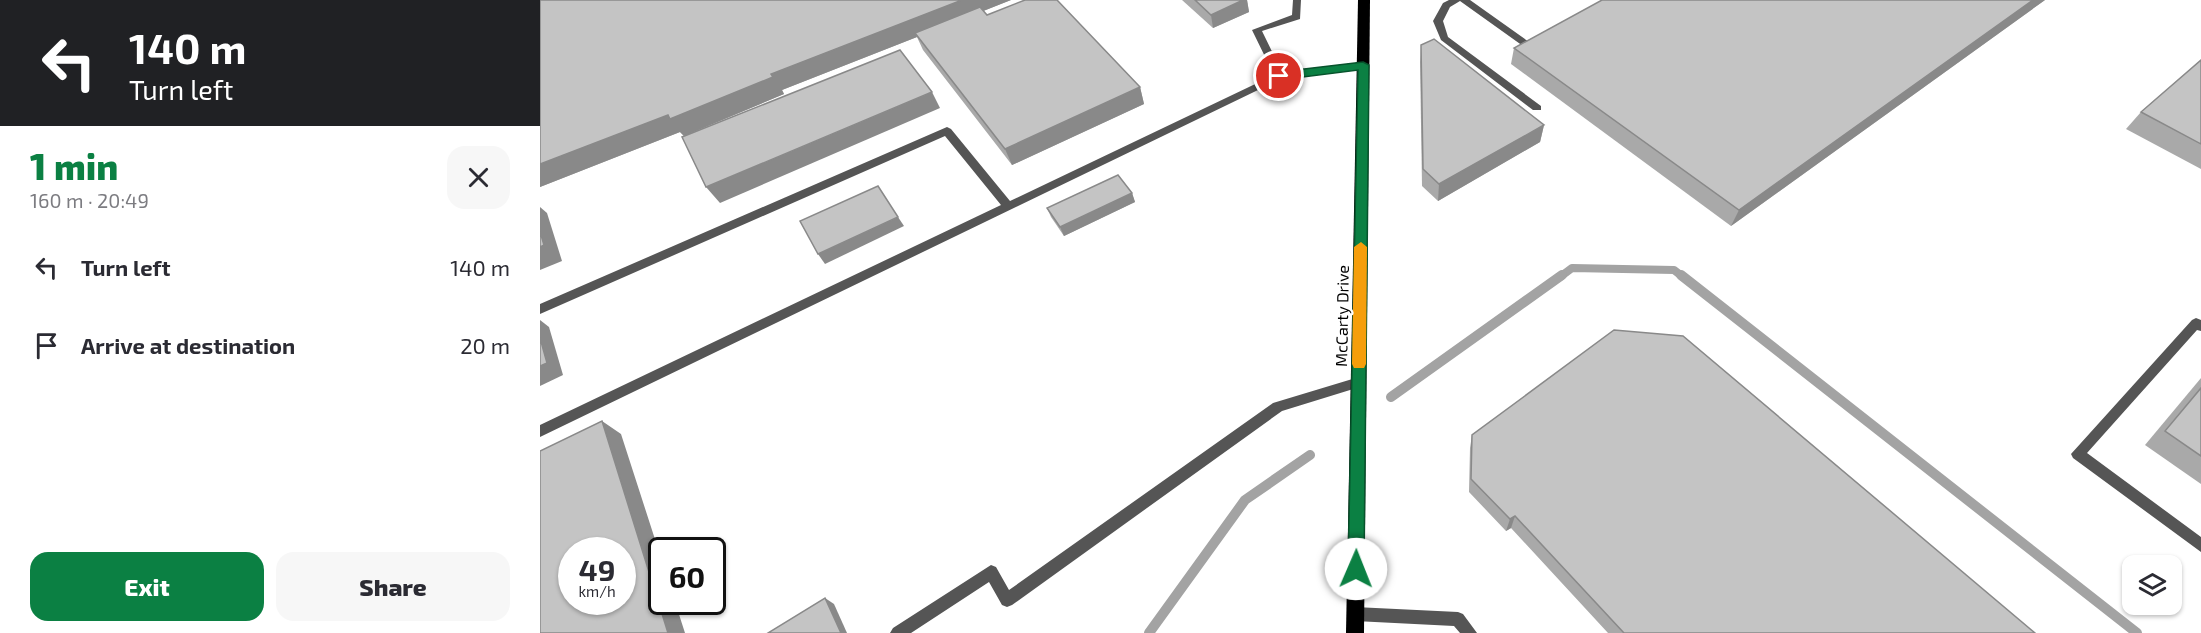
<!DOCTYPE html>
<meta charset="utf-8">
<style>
:root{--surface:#fff;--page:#f7f7f7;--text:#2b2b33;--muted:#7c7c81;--accent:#0b8043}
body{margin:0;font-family:"Exo 2",sans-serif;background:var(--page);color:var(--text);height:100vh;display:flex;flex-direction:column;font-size:22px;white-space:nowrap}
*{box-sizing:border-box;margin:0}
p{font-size:20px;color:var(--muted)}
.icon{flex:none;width:33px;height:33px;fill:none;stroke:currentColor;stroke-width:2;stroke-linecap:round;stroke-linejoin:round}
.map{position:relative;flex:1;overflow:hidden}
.panel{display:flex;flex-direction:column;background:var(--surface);width:540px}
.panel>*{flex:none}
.top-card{background:#202124;color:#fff;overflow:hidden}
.controls{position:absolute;left:1582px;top:555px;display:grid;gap:12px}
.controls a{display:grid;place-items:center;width:60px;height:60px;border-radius:12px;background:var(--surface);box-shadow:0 2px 4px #0004;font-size:30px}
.speed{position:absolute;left:18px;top:537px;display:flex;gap:12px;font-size:30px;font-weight:700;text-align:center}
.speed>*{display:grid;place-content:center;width:78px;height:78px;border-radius:50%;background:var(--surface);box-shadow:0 2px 4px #0004;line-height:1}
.speed small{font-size:15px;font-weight:400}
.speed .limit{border:3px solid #111;border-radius:9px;background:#fff;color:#111}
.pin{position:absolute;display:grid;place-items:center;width:51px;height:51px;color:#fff;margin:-26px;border:3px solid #fff;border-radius:50%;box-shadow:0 2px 6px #0007}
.me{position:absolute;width:66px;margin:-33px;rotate:1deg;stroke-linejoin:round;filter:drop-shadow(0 0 4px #0008)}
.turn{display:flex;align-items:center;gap:21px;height:126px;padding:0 30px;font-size:27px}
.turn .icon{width:78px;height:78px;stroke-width:2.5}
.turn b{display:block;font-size:42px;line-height:51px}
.round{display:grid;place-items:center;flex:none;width:63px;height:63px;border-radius:18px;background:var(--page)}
.summary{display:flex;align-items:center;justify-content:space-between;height:102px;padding:0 30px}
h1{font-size:36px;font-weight:800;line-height:45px;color:var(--accent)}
.primary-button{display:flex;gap:12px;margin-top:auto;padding:12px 30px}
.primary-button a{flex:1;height:69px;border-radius:18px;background:var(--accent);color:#fff;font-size:24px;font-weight:800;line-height:69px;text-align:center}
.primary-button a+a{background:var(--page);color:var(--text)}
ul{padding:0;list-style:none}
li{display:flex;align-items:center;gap:18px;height:78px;padding:0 30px}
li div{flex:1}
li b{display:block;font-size:22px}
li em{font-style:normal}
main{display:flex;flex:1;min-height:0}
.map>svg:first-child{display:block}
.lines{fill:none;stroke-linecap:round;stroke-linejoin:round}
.stream-far1{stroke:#a3a3a3;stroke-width:8}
.stream{stroke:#a3a3a3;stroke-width:10}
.lane{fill:#555;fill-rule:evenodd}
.primary{fill:#000;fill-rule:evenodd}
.wall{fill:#a9a9a9}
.shaded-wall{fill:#898989}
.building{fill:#c4c4c4;stroke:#898989;stroke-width:1.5;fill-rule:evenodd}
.route{fill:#0b8043;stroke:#07532c;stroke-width:1.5}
.slow{fill:#f59e0b}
.labels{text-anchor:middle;stroke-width:4.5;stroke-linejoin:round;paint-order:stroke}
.street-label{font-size:16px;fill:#000;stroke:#fff}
</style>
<main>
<section class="panel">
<div class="top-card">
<div class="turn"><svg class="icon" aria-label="left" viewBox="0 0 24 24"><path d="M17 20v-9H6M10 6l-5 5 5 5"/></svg><div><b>140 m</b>Turn left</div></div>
</div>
<div class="summary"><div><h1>1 min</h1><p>160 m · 20:49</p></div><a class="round"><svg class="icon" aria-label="close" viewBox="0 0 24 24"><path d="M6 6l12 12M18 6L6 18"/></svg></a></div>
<ul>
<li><svg class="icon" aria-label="left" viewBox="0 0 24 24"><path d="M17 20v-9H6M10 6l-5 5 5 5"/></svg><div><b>Turn left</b></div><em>140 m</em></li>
<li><svg class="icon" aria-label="arrive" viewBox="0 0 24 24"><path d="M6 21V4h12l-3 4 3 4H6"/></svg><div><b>Arrive at destination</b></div><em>20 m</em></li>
</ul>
<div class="primary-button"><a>Exit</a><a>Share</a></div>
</section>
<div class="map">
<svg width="1661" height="633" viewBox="0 0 1661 633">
<rect width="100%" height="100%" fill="#fff"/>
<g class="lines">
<!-- stream-far1 -->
<path class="stream-far1" d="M1020,277L1032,268L1134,270L1143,277"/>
<!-- stream -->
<g class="stream">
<path d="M1141,275L1597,633"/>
<path d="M851,397L1022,275"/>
<path d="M609,633L705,500L770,455"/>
</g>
<!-- lane -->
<g class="lane">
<path d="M753,0H761L760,19L722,31L742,72L823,62L828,65L826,67L741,79L0,437V425L461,205L405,136L0,314V304L407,127L411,129L470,201L734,75L712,30L752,15Z"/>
<path d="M909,0H930L989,42V46H983L920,1L910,7L903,21L908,37L1001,106V110H993L901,40L893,21L903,3Z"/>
<path d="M1656,318L1661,320V331L1657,330L1547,453L1661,537V552L1533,458L1531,454L1652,320Z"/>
<path d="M819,377L823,378L825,382L823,386L742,411L472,605L467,607L462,605L449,582L371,633H350L353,628L451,565L456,567L469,590L733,403Z"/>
<path d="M815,607L918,612L923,614L937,633H920L914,626L815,621L810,619L808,614L810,609Z"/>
</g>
<!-- primary -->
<path class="primary" d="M818,0H830L824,633H806Z"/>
</g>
<!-- wall -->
<g class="wall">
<path d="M0,0H471L443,11L447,15L600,87L604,104L472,165L383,50L377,37L242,90L244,94L144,136L140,132L0,187Z"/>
<path d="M642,0H707L709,12L673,28Z"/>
<path d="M1505,0L1191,226L971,64L974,48Z"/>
<path d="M881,45L1004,125L1000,142L898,201L882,186L880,62Z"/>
<path d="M1661,60V169L1586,129L1601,112Z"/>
<path d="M592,193L595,202L524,236L511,217L507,208Z"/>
<path d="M1661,378V484L1605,445Z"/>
<path d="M932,435L1495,633H1068L971,528L966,531L929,492L930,448Z"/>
</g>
<!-- shaded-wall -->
<g class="shaded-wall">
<path d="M422,0H471L378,37L375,33L377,37L242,90L244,94L144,136L140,132L0,187V164Z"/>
<path d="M703,0H707L709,12L673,28L671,15Z"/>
<path d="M1493,0H1505L1191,226L1199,210Z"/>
<path d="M600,87L604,104L472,165L465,149Z"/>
<path d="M392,92L400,108L180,203L166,187Z"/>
<path d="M1004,125L1000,142L898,201L899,184Z"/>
<path d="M592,193L595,202L524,236L520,227Z"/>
<path d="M0,207L7,213L22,261L0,270Z"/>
<path d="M358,217L364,226L285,264L278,254Z"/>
<path d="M0,320L9,327L23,375L0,386Z"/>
<path d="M62,421L81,434L122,561V602H135L145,633H128Z"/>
<path d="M975,516L971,528L966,531L970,519Z"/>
<path d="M285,598L294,604L307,633H301Z"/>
</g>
<!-- building -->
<g class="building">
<path d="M0,0H422L231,74L233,77L130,119L128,115L0,164Z"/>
<path d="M485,0H517L600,87L465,149L375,33L440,7L447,15Z"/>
<path d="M655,0H703L671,15Z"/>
<path d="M1062,0H1493L1199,210L974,48Z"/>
<path d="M894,39L1004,125L899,184L883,169L881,45Z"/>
<path d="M360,50L392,92L166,187L142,137Z"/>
<path d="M1661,60V144L1601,112Z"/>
<path d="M578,175L592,193L520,227L507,208Z"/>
<path d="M338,186L358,217L278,254L260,221Z"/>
<path d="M0,232L4,245L0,247Z"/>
<path d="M1074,330L1143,336L1495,633H1084L975,516L970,519L931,479L932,435Z"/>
<path d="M0,338L7,363L0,366Z"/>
<path d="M1661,388V456L1625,431Z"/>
<path d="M62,421L128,633H0V451ZM32,550H82V602H32Z"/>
<path d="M285,598L301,633H228Z"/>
</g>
<!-- route -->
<path class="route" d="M823,62L829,65L824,569L822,575L816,577L810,575L808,569L818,70L739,80L734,76L739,72Z"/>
<!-- slow -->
<path class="slow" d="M821,242L827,247L826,364L824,368H814L812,364L814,247Z"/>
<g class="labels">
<!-- street labels -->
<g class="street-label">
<text transform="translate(802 316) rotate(-89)" y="6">McCarty Drive</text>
</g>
</g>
</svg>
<div class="controls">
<a><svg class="icon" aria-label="layers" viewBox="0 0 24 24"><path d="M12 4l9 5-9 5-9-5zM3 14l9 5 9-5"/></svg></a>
</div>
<div class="speed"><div>49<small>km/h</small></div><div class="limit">60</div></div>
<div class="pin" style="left:739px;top:76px;background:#d93025"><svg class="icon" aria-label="arrive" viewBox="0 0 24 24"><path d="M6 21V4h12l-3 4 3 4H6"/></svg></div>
<svg class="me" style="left:816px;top:569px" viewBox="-20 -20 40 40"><circle r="19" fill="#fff"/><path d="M0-13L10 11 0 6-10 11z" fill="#0b8043"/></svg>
</div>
</main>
